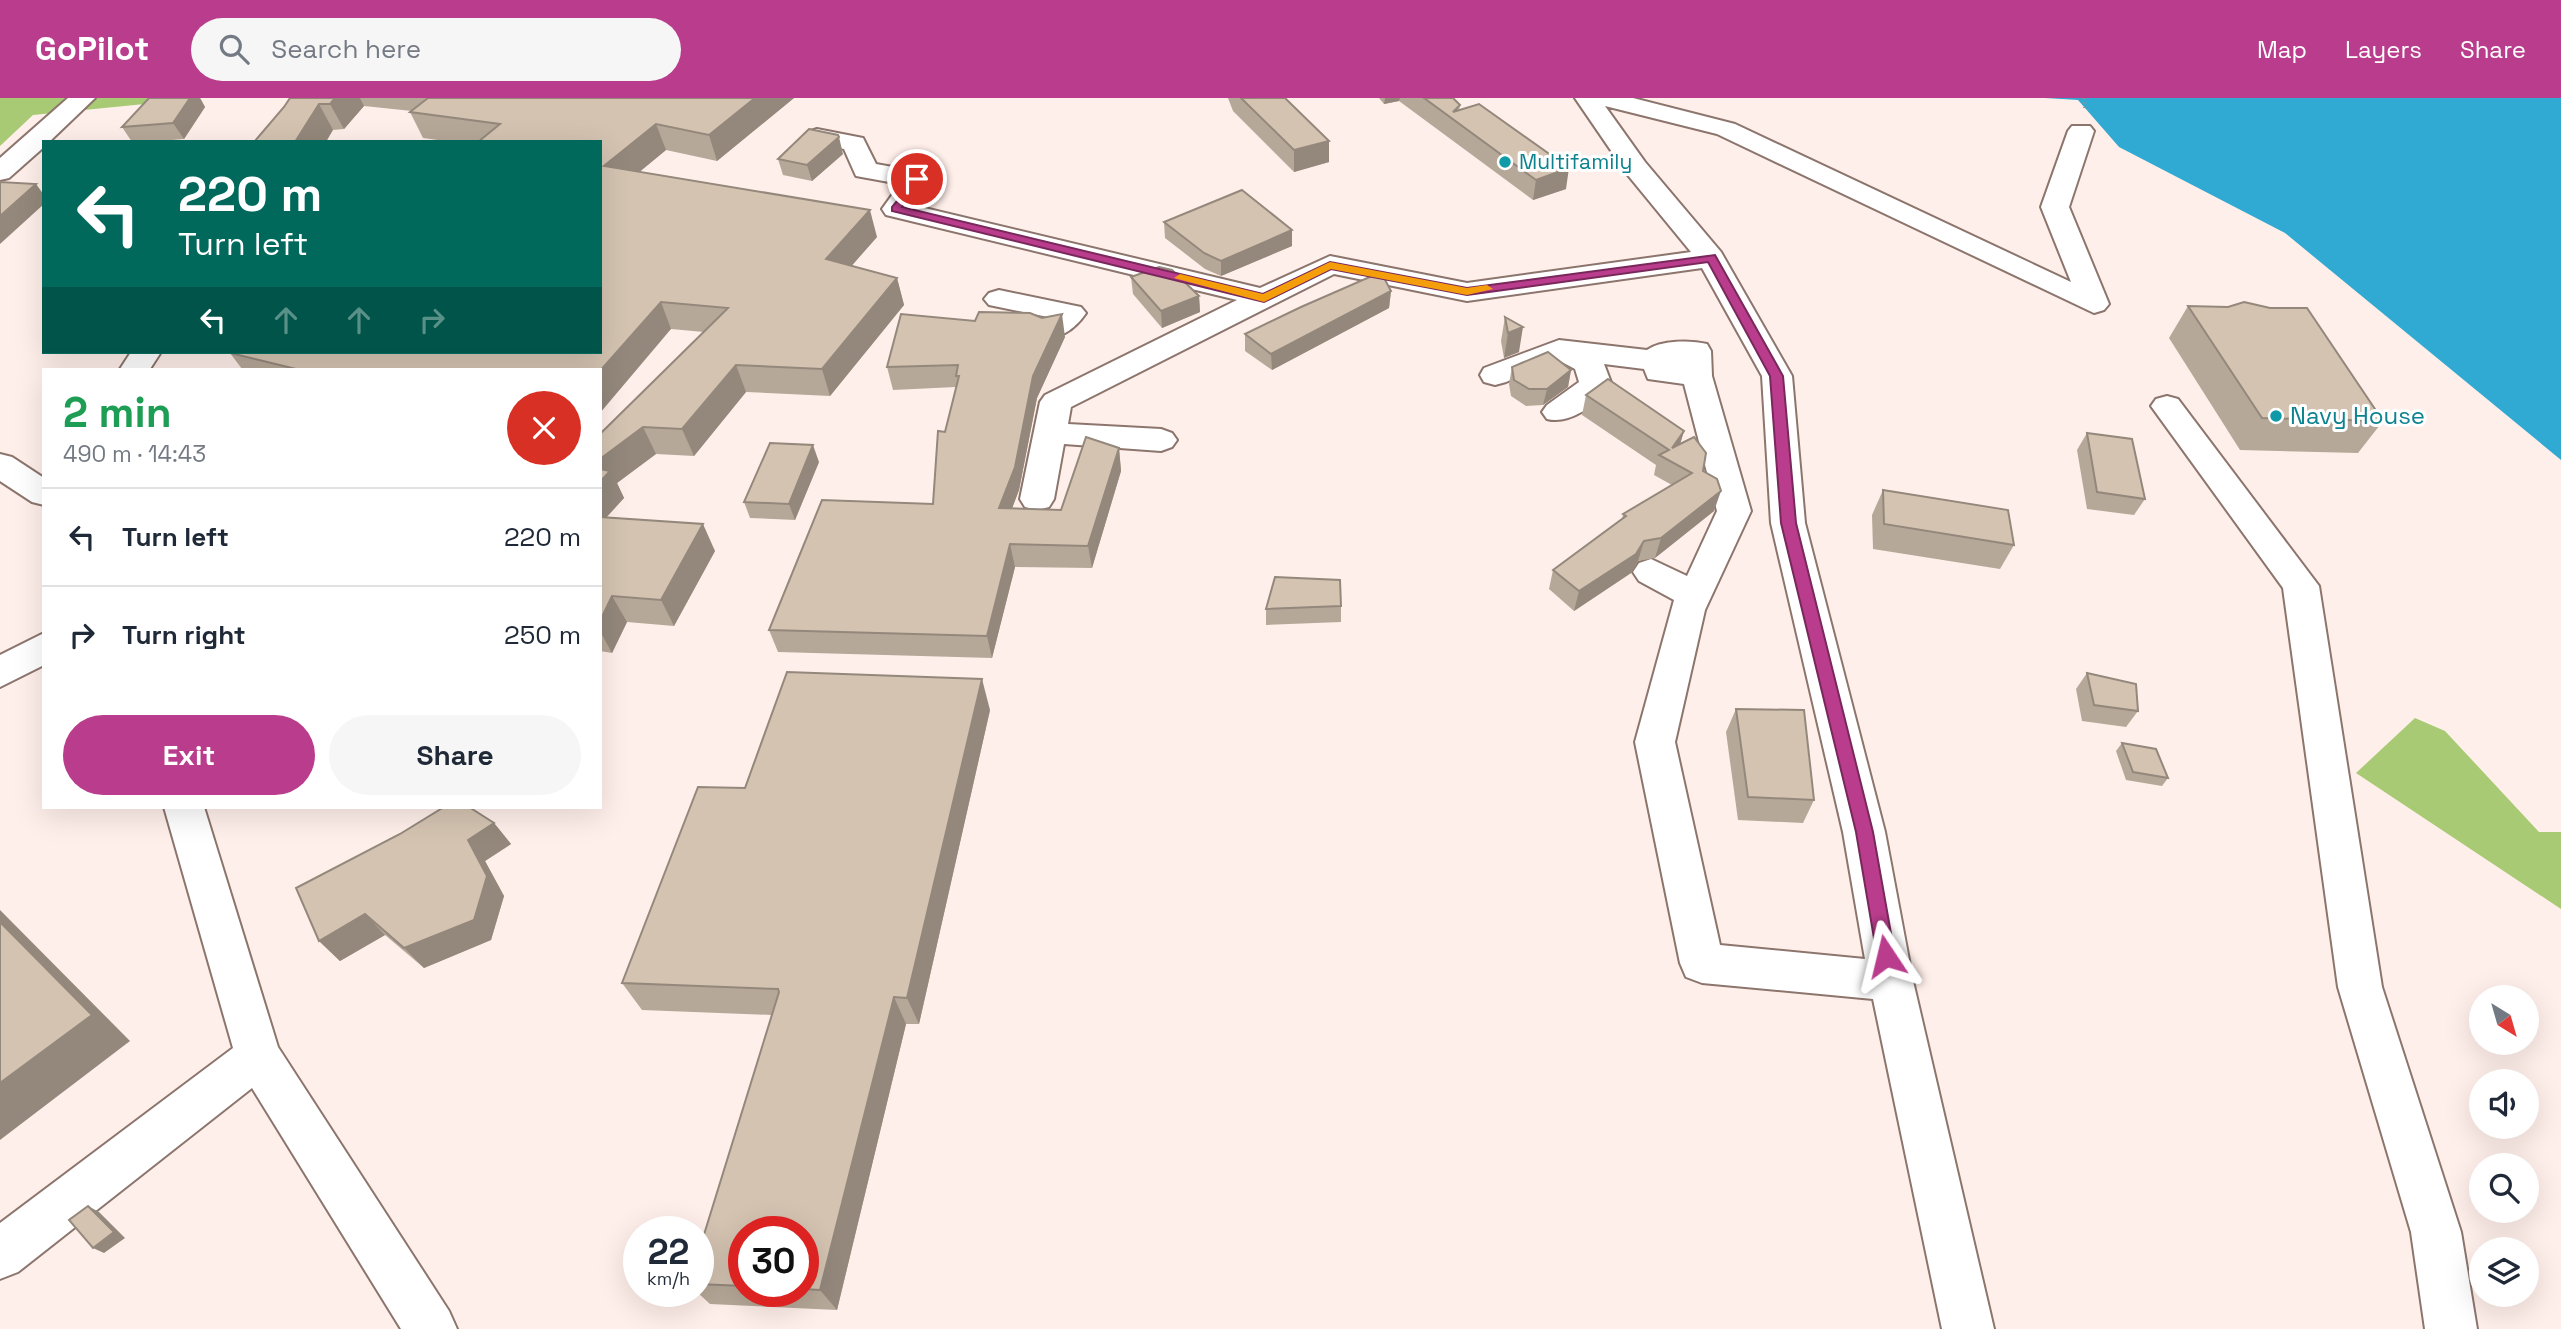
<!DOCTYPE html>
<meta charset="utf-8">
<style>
:root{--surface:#fff;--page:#f6f6f7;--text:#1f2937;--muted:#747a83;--line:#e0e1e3;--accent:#b93d8c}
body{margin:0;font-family:"Space Grotesk",sans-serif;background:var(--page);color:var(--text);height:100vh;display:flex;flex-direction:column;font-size:26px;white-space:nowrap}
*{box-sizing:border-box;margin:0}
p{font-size:23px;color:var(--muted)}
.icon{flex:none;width:38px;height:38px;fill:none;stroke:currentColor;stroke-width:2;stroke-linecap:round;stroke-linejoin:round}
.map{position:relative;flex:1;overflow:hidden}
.drawer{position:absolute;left:42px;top:270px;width:560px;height:441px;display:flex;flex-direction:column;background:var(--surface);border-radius:0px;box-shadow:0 7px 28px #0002}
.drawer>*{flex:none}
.hud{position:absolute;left:42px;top:42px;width:560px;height:214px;border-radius:0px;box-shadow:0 7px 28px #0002;background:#00695c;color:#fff;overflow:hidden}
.needle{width:46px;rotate:143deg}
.buttons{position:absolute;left:2469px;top:887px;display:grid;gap:14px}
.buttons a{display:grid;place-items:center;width:70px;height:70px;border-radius:50%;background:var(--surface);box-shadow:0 7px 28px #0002;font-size:35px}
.speed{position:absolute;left:623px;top:1118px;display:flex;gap:14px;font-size:35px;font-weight:700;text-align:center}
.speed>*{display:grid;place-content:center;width:91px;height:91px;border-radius:50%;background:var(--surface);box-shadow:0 7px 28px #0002;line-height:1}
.speed small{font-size:18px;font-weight:400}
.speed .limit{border:10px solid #d22;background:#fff;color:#111}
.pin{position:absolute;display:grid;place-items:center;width:60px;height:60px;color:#fff;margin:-30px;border:4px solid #fff;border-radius:50%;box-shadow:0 2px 7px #0007}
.me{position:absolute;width:77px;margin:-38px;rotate:350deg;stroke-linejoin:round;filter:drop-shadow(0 0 5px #0008)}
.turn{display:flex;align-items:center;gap:24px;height:147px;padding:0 21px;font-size:32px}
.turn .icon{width:91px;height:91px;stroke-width:2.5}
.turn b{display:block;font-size:49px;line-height:60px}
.lanes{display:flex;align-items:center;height:66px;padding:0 21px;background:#0003;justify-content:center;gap:35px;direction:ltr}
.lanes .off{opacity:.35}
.round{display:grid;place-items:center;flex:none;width:74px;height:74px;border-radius:37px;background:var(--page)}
.overview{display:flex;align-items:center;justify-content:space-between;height:119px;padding:0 21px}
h1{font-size:42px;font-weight:700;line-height:52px;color:#1e9e55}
.primary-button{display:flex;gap:14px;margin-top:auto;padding:14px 21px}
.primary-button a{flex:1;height:80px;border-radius:42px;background:var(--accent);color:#fff;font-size:28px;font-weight:700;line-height:80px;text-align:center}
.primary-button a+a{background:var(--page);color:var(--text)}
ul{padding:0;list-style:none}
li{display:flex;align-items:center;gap:21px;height:98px;padding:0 21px;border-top:2px solid var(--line)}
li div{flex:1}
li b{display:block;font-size:26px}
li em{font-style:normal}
header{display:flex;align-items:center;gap:42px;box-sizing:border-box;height:98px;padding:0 35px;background:var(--accent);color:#fff}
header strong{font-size:33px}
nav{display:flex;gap:38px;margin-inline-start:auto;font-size:24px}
.search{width:490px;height:63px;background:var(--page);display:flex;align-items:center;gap:18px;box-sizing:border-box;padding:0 24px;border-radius:38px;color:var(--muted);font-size:26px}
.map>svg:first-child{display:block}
.forest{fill:#a9ca74}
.water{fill:#30aad2}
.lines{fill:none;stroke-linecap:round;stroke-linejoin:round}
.minor-casing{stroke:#8c756d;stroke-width:4}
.path{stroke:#998c88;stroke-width:3.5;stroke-dasharray:1 3.5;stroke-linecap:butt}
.minor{fill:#fff;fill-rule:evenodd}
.wall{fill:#b6a898;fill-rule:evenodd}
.shaded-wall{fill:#94887c}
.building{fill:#d4c3b1;stroke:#94887c;stroke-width:2}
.route{fill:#b93d8c;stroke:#78285b;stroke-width:2}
.slow{fill:#f59e0b}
.culture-dot{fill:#0f9aa8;stroke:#fff;stroke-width:2.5}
.labels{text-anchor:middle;stroke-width:6;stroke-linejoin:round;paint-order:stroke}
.far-culture-label{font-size:21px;fill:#0d838f;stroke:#fff;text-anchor:start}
.culture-label{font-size:24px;fill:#0d838f;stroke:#fff;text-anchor:start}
</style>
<header>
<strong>GoPilot</strong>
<div class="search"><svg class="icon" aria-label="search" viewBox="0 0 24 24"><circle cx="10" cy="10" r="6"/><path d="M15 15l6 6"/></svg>Search here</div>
<nav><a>Map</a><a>Layers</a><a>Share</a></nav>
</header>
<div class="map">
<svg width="2561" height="1231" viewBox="0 0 2561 1231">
<rect width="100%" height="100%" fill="#ffefea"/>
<!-- forest -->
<g class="forest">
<path d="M0,0H171L155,5L33,17L0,48Z"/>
<path d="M2415,620L2445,633L2539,734H2561V811L2356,675Z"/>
</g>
<!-- water -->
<path class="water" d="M2045,0H2561V362L2285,135L2119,49L2078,2Z"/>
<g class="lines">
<defs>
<g id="minor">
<path d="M68,0H95L49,44H44V49L9,80L0,82V60Z"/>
<path d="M1575,0H1633L1735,26L2071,184L2041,109L2068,33L2072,28H2090L2094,33L2069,109L2109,206L2104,212L2094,215L1717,36L1605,8L1645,64L1721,154L1792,278L1805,425L1885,734L1913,883L1994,1231H1942L1873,901L1702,885L1686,879L1680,865L1635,644L1674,502L1639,483L1633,474L1639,465L1651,461L1687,478L1717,413L1684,286L1648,281L1644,271L1604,266L1612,287C1599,306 1569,327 1547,321L1542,314L1547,307L1579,284L1575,271L1558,262L1506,284L1495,287L1484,284L1480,277L1484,270L1559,242L1647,252C1661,242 1691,242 1707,246L1711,253L1712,278L1751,413L1705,512L1675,644L1720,847L1865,861L1843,734L1771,425L1762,278L1702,170L1467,203L1334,176L1071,309L1068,326L1161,331L1172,335L1177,342L1172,349L1161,353L1064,346L1054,401L1049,409L1037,412L1025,409L1020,401L1040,304L1045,297L1237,202L886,117L882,111L900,86L856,78L844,51L808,44L804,39L808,34L817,31L863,40L876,66L926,75L930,81L912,107L1260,190L1330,158L1467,185L1691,154L1627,76Z"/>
<path d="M999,192L1081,209L1086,215C1075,231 1058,244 1038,239L1034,233L1048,219L989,207L984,201L989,195Z"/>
<path d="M131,254H161L150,271H120Z"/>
<path d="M2167,298L2178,301L2319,488L2382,889L2461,1134L2477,1231H2425L2411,1134L2338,889L2283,490L2151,308L2156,301Z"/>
<path d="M0,356L12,359L44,380V407L32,404L0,383Z"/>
<path d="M44,535V567L0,589V557Z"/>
<path d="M164,709H204L278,949L449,1213L457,1231H401L252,990L18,1174L0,1181V1125L233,950Z"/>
</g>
</defs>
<!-- minor casing -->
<use href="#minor" class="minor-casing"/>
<!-- path -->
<path class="path" d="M2084,0L2085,11"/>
<!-- minor -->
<use href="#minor" class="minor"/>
</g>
<!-- wall -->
<g class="wall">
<path d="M149,0H200L205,9L184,41L148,44H132L122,29Z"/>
<path d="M290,0H794L717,63L666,52L639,74L877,139L851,168L897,180L904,207L830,298L746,294L694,358L656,356L617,385L624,400L606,420L715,453L674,528L627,524L612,555L600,553V336L704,234L671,231L600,271H242L230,255L600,44H452L423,40L410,14L412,13L364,8L344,31L333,32L284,9Z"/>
<path d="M1228,0H1285L1329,64L1294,74L1233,13Z"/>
<path d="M1379,0H1453L1460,7L1459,12L1566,91L1533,102L1399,3L1384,6Z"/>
<path d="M843,56L812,83L783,77L778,61Z"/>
<path d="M1164,124L1292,148L1221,178L1205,171L1165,140Z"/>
<path d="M1131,179L1199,198L1200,214L1162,230L1133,196Z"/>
<path d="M1391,193L1389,210L1272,272L1245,253V236Z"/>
<path d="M2188,208L2383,323L2358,355L2240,352L2169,240Z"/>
<path d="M1505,219L1519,254L1504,260L1501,243Z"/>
<path d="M1065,239L1037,300L1019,392L1012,410L1061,412L1119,350L1121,373L1092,470L1015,469L992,560L778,554L769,532L933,406L945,334L956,289L893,292L887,269Z"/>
<path d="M76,254H96L78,256Z"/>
<path d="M1512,269L1571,272L1568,289L1543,307L1526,308L1511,298L1509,286Z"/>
<path d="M1586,297L1684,333L1680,346L1703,373L1714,413L1655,460L1638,463L1631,475L1574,513L1549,491L1553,472L1622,422L1623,416L1672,387L1654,377L1656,367L1582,317Z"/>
<path d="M2087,335L2145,401L2134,417L2087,411L2077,352Z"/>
<path d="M819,364L795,422L750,420L744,404Z"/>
<path d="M1883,392L2014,447L2000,471L1873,451L1872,417Z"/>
<path d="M1341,508V524L1266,527V511Z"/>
<path d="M2087,575L2138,613L2126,629L2082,623L2076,591Z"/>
<path d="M1736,611L1814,702L1803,725L1738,722L1726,634Z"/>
<path d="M990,612L919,926H906L837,1212L710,1206L697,1194H698V1186L772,917L642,912L622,885L745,690ZM744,1134H803V1194H744Z"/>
<path d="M2122,645L2168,680L2162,688L2126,682L2116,653Z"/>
<path d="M494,725L511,746L485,763L504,798L491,842L424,870L385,837L340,863L319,843L400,736Z"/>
</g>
<!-- shaded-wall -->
<g class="shaded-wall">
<path d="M190,0H200L205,9L184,41L173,25Z"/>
<path d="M335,0H360L364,8L344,31L330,6Z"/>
<path d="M755,0H794L717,63L709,37Z"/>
<path d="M1385,0H1400L1399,3L1384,6Z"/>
<path d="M319,6L333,32L326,44H295Z"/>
<path d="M656,26L666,52L614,95L604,68Z"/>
<path d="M839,39L843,56L812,83L807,67Z"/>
<path d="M1329,43V64L1294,74V52Z"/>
<path d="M1569,70L1566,91L1533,102L1536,82Z"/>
<path d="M36,86L44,97V106L0,146V118Z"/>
<path d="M870,112L877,139L834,188L826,161Z"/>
<path d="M1292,132V148L1221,178V163Z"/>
<path d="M897,180L904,207L830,298L822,271Z"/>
<path d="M1391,193L1389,210L1272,272L1271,256Z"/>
<path d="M1199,198L1200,214L1162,230L1161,213Z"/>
<path d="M661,204L671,231L600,315V273Z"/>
<path d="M1062,216L1065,239L1037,300L1019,392L1004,432L999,410L1033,278Z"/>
<path d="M1523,229L1519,254L1504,260L1508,235Z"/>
<path d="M736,267L746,294L694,358L682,331Z"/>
<path d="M1571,272L1568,289L1543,307L1547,291Z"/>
<path d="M643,329L656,356L617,385L624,400L600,426V361Z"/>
<path d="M1684,333L1678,353L1672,350Z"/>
<path d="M813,347L819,364L795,422L789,406Z"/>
<path d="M1119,350L1121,373L1092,470L1088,448Z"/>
<path d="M1721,393L1714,413L1655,460L1661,440Z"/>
<path d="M703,426L715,453L674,528L661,502Z"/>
<path d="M1644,443L1638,463L1631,475L1574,513L1579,493Z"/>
<path d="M1010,446L1015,469L992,560L987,538Z"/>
<path d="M612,498L627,524L612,555L600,533V523Z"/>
<path d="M982,581L990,612L919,926L907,900Z"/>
<path d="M494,725L511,746L485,763L504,798L491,842L424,870L404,850L468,742Z"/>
<path d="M0,812L130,943L0,1042Z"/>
<path d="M365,816L385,837L340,863L319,843Z"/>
<path d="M894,899L906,926L837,1212L820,1192Z"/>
<path d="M88,1108L99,1114L125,1140L104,1155L93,1150Z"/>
</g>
<!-- building -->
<g class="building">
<path d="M149,0H190L173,25L122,29Z"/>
<path d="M290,0H335L330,6H319L295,44H254L284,9Z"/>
<path d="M428,0H755L709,37L656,26L604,68L870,112L826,161L897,180L822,271L736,267L682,331L643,329L600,361V336L728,210L661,204L600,273V271H296L230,255L232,254H600V44H478L500,26L410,14Z"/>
<path d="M1241,0H1285L1329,43L1294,52Z"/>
<path d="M1424,0H1453L1460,7L1453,14L1479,6L1569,70L1536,82Z"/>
<path d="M809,31L838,37L839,39L807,67L778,61Z"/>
<path d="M0,84L36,86L0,118Z"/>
<path d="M1242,92L1292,132L1221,163L1204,155L1164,124Z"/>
<path d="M1159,169L1172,172L1199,198L1161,213L1131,179Z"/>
<path d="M1381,174L1391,193L1271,256L1245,236L1301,209Z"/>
<path d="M2244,204L2270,210H2307L2383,323L2262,320L2188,208L2228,209Z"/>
<path d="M979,214L1030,215L1042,220L1062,216L1033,278L1015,369L999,410L1061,412L1086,339L1119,350L1088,448L1010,446L987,538L769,532L822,402L933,406L938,333L945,334L959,278H956L958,267L887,269L901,216L975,223Z"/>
<path d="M1505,219L1523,229L1508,235Z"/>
<path d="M1548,254L1571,272L1547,291H1529L1514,282L1512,269Z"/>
<path d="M1608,281L1684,333L1672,350L1694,339L1706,355L1703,373L1717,381L1721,393L1661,440L1644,443L1636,456L1579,493L1553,472L1626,418L1623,416L1692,375L1659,357L1669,352L1586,297Z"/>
<path d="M2087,335L2132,341L2145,401L2097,394Z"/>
<path d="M770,345L813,347L789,406L744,404Z"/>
<path d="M600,371L610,373L600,384Z"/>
<path d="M1883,392L2008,412L2014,447L1884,426Z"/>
<path d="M600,419L703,426L661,502L612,498L600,523Z"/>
<path d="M1275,479L1340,482L1341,508L1266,511Z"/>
<path d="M787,574L982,581L907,900L894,899L820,1192L803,1191V1134H744V1188L698,1186V1156L779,894L778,891L622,885L698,689L745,690Z"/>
<path d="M2087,575L2136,586L2138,613L2094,607Z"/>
<path d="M1736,611L1804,612L1814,702L1748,699Z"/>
<path d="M2122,645L2156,651L2168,680L2133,674Z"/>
<path d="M444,709H469L494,725L468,742L487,778L474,822L404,850L365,816L319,843L296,790L400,736Z"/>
<path d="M0,824L92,917L0,985Z"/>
<path d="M88,1108L114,1134L93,1150L69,1122Z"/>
</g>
<!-- route -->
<path class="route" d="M917,78L923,81L902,109L1263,196L1330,164L1467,190L1715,157L1783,278L1796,425L1873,734L1895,858L1893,864H1880L1877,858L1856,734L1781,425L1770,278L1708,164L1467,197L1331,171L1264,204L892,113V109Z"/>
<!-- slow -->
<path class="slow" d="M1330,164L1467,190L1487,187L1493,191L1467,197L1331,171L1264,204L1174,180L1180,176L1263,196Z"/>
<!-- markers -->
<g class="culture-dot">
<circle cx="1505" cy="64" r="7"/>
<circle cx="2276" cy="318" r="7"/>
</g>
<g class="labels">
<!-- far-culture labels -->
<g class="far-culture-label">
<text x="1519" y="71">Multifamily</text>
</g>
<!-- culture labels -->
<g class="culture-label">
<text x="2290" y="326">Navy House</text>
</g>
</g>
</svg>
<div class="buttons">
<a><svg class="needle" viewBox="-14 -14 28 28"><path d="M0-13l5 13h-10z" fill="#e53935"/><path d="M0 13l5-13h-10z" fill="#747a83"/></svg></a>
<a><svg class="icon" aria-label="sound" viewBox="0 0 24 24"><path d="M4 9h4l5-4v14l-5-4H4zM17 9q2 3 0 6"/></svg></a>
<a><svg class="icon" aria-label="search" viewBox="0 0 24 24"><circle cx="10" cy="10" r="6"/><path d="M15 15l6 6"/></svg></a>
<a><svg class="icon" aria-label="layers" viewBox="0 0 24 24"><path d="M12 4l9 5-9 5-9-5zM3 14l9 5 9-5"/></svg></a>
</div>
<div class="speed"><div>22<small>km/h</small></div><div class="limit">30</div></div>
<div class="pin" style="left:917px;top:81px;background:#d93025"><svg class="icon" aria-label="arrive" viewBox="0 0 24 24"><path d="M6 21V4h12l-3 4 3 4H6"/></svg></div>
<svg class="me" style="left:1886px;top:858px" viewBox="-20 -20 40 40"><path d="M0-17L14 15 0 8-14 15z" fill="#b93d8c" stroke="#fff" stroke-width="4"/></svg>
<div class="hud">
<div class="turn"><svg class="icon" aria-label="left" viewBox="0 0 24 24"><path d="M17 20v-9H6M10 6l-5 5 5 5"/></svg><div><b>220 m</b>Turn left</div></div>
<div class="lanes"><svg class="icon" aria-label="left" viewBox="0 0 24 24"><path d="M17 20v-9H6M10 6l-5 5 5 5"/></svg><svg class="icon off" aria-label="ahead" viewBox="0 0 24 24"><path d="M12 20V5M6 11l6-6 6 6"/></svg><svg class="icon off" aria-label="ahead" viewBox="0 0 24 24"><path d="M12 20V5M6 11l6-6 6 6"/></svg><svg class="icon off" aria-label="right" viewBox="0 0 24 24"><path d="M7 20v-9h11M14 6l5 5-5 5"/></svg></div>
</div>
<section class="drawer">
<div class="overview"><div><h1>2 min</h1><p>490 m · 14:43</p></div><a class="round" style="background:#d93025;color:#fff"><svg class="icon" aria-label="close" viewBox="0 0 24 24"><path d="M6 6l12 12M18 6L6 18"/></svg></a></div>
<ul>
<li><svg class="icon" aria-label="left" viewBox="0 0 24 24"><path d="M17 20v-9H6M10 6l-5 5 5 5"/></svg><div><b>Turn left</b></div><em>220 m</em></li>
<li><svg class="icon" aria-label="right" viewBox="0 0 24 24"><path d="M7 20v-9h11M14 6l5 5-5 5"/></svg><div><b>Turn right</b></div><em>250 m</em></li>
</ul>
<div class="primary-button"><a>Exit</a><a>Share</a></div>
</section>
</div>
